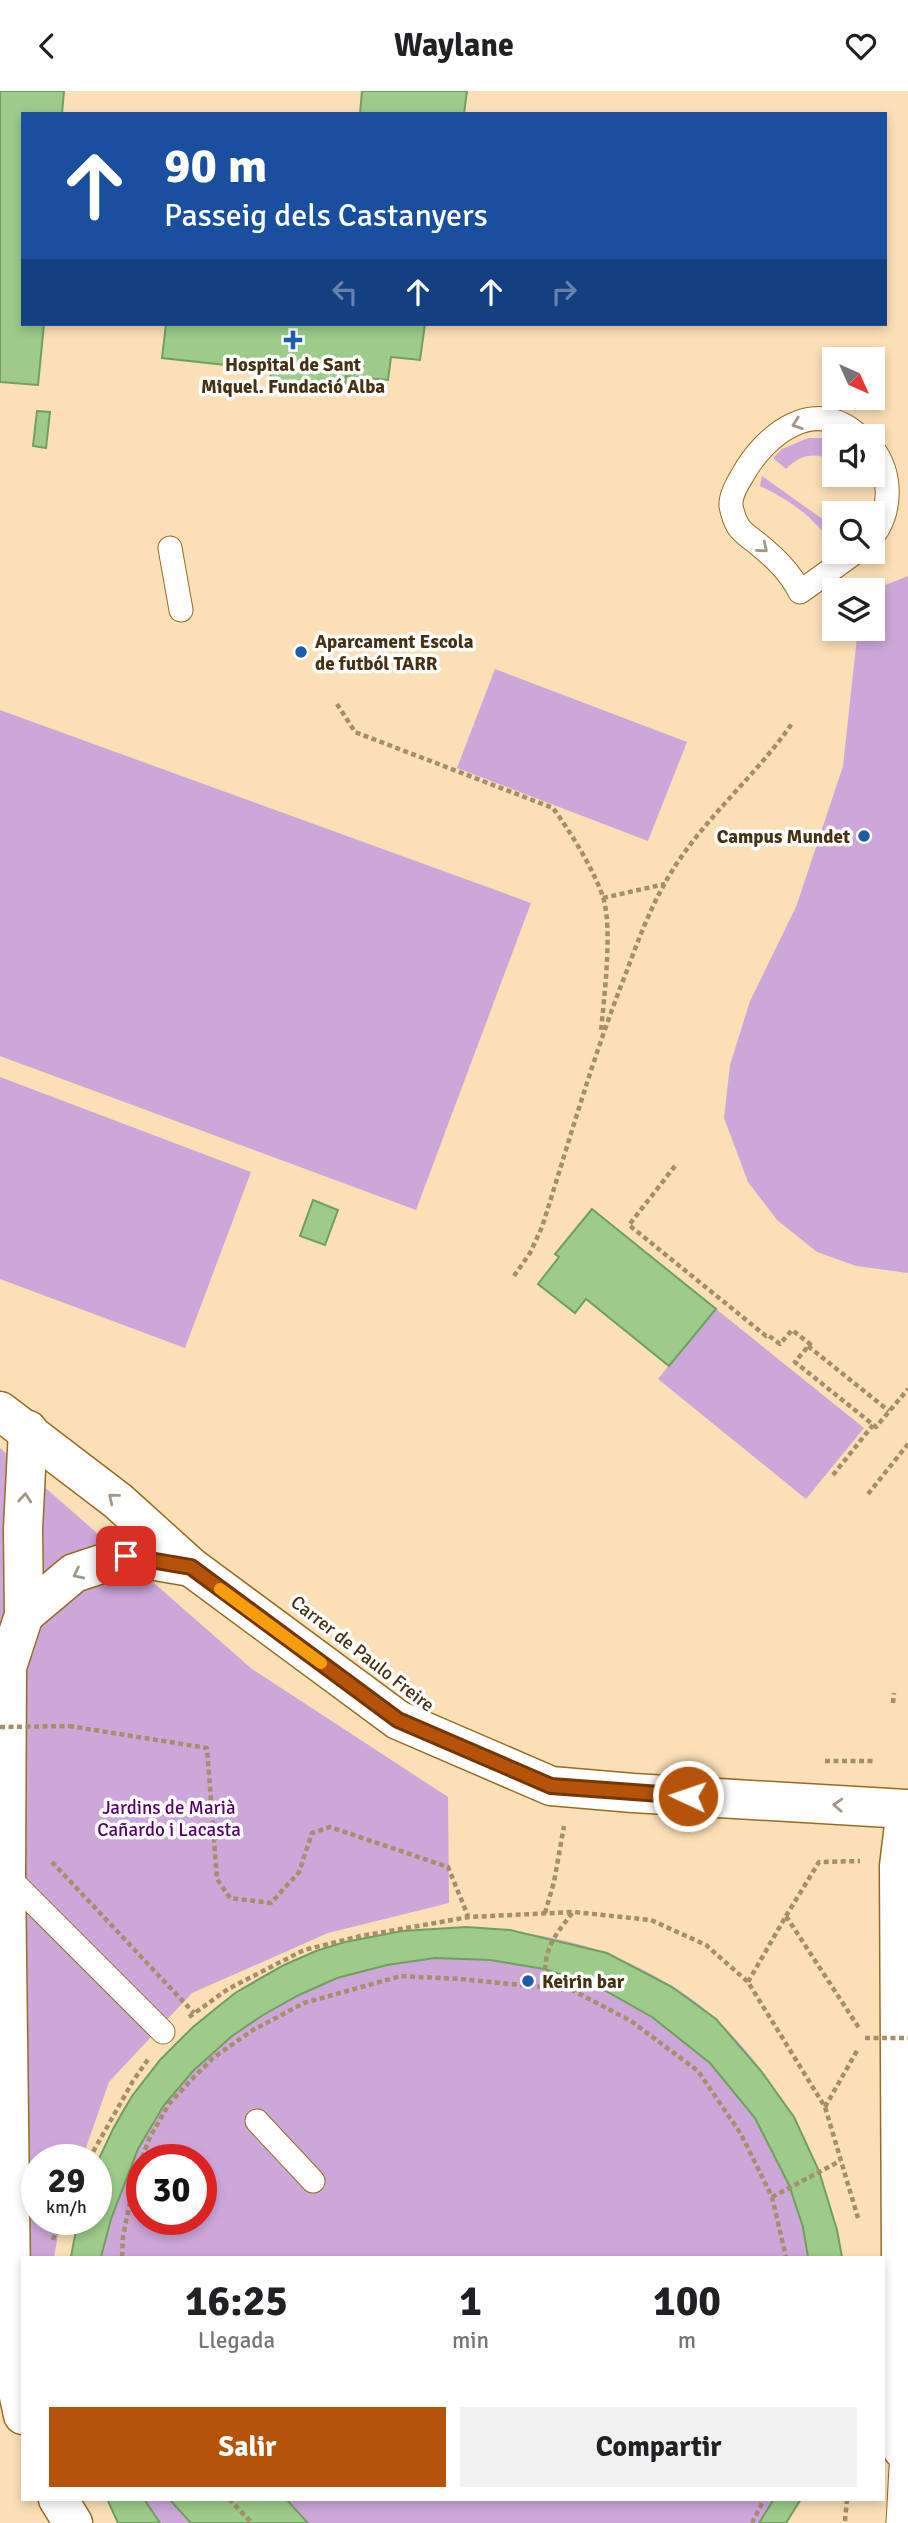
<!DOCTYPE html>
<html lang="es">
<meta charset="utf-8">
<style>
:root{--surface:#fff;--page:#f2f2f2;--text:#202124;--muted:#757577;--accent:#b45309}
body{margin:0;font-family:Signika,sans-serif;background:var(--page);color:var(--text);height:100vh;display:flex;flex-direction:column;font-size:26px;white-space:nowrap}
*{box-sizing:border-box;margin:0}
p{font-size:23px;color:var(--muted)}
.icon{flex:none;width:38px;height:38px;fill:none;stroke:currentColor;stroke-width:2;stroke-linecap:round;stroke-linejoin:round}
.map{position:relative;flex:1;overflow:hidden}
.details{position:absolute;left:21px;top:2165px;width:864px;height:245px;display:flex;flex-direction:column;background:var(--surface);border-radius:0px;box-shadow:0 4px 10px #0003}
.details>*{flex:none}
.top-card{position:absolute;left:21px;top:21px;width:866px;height:214px;border-radius:0px;box-shadow:0 4px 10px #0003;background:#1a4fa0;color:#fff;overflow:hidden}
.needle{width:46px;rotate:135deg}
.buttons{position:absolute;left:822px;top:256px;display:grid;gap:14px}
.buttons a{display:grid;place-items:center;width:63px;height:63px;border-radius:0px;background:var(--surface);box-shadow:0 4px 10px #0003;font-size:35px}
.speed{position:absolute;left:21px;top:2053px;display:flex;gap:14px;font-size:35px;font-weight:700;text-align:center}
.speed>*{display:grid;place-content:center;width:91px;height:91px;border-radius:50%;background:var(--surface);box-shadow:0 4px 10px #0003;line-height:1}
.speed small{font-size:18px;font-weight:400}
.speed .limit{border:10px solid #d22;background:#fff;color:#111}
.pin{position:absolute;display:grid;place-items:center;width:60px;height:60px;color:#fff;margin:-30px;border-radius:14px;box-shadow:0 4px 10px #0006}
.me{position:absolute;width:77px;margin:-38px;rotate:273deg;stroke-linejoin:round;filter:drop-shadow(0 0 5px #0008)}
.turn{display:flex;align-items:center;gap:24px;height:147px;padding:0 28px;font-size:32px}
.turn .icon{width:91px;height:91px;stroke-width:2.5}
.turn b{display:block;font-size:49px;line-height:60px}
.lanes{display:flex;align-items:center;height:66px;padding:0 28px;background:#0003;justify-content:center;gap:35px;direction:ltr}
.lanes .off{opacity:.35}
.eta{display:flex;justify-content:space-evenly;align-items:center;height:119px;text-align:center}
.eta b{font-size:42px;font-weight:800;line-height:49px}
.primary-button{display:flex;gap:14px;margin-top:auto;padding:14px 28px}
.primary-button a{flex:1;height:80px;border-radius:0px;background:var(--accent);color:#fff;font-size:28px;font-weight:800;line-height:80px;text-align:center}
.primary-button a+a{background:var(--page);color:var(--text)}
header{display:flex;justify-content:space-between;align-items:center;height:91px;padding:0 28px;background:var(--surface);font-size:32px;font-weight:800}
.map>svg:first-child{display:block}
.green{fill:#cda7da;fill-rule:evenodd}
.building{fill:#9ccb8a;stroke:#729f60;stroke-width:2}
.lines{fill:none;stroke-linecap:round;stroke-linejoin:round}
.lane-casing{stroke:#966c23;stroke-width:25}
.street-casing{stroke:#966c23;stroke-width:41}
.path{stroke:#a68e6b;stroke-width:4.5;stroke-dasharray:5 3.5;stroke-linecap:butt}
.lane{stroke:#fff;stroke-width:23}
.street{stroke:#fff;stroke-width:38}
.path-bridge{stroke:#a68e6b;stroke-width:4.5;stroke-dasharray:5 3.5;stroke-linecap:butt}
.oneway{stroke:#a2988a}
.route-casing{stroke:#753606;stroke-width:18}
.route{stroke:#b45309;stroke-width:12}
.slow{stroke:#f59e0b;stroke-width:12}
.poi-dot{fill:#1e5cad;stroke:#fff;stroke-width:2.5}
.labels{text-anchor:middle;stroke-width:7;stroke-linejoin:round;paint-order:stroke}
.poi-label{font-size:19px;font-weight:bold;fill:#453215;stroke:#fff;text-anchor:start}
.street-label{font-size:19px;fill:#453215;stroke:#fff}
.park-label{font-size:19px;fill:#55006b;stroke:#fff}
</style>
<header><svg class="icon" aria-label="back" viewBox="0 0 24 24"><path d="M15 5l-7 7 7 7"/></svg>Waylane<svg class="icon" aria-label="heart" viewBox="0 0 24 24"><path d="M12 20l-8-8c-3-5 5-10 8-4 3-6 11-1 8 4z"/></svg></header>
<div class="map">
<svg width="908" height="2432" viewBox="0 0 908 2432">
<rect width="100%" height="100%" fill="#fbdfb7"/>
<!-- green -->
<g class="green">
<path d="M808,347H821L835,350V368L833,370C815,361 801,363 786,378L773,367L782,358Z"/>
<path d="M762,385L835,437V457C815,427 792,410 760,395Z"/>
<path d="M908,485V1182L856,1175L817,1161L777,1129L748,1091L724,1027L730,974L750,910L796,816L843,675L858,537H873V499Z"/>
<path d="M495,578L687,651L648,750L457,677Z"/>
<path d="M0,619L531,812L416,1119L0,965Z"/>
<path d="M0,986L251,1081L185,1257L0,1188Z"/>
<path d="M716,1218L864,1337L806,1408L658,1288Z"/>
<path d="M0,1357L252,1578L448,1706L449,1812L328,1842L192,1902L109,1991L82,2068H37V2128H61L54,2166H23L0,2223Z"/>
<path d="M466,1836C510,1839 567,1846 608,1863C645,1878 688,1901 717,1929C783,1993 828,2076 842,2166H71L78,2128H96C102,2099 104,2067 113,2039C120,2017 139,1996 153,1978C192,1929 256,1880 315,1861C364,1844 415,1839 466,1836ZM142,2068H201V2128H142Z"/>
<path d="M107,2408H801L786,2432H118Z"/>
</g>
<!-- building -->
<g class="building">
<path d="M0,0H64L62,23H23V233H44L38,294L0,291Z"/>
<path d="M362,0H467L464,23H360Z"/>
<path d="M166,233H425L420,269L391,266L388,289L346,285L345,298L270,290L271,279L162,267Z"/>
<path d="M37,320L50,321L46,357L33,355Z"/>
<path d="M313,1109L338,1119L325,1154L300,1145Z"/>
<path d="M592,1118L716,1218L669,1275L586,1208L575,1222L538,1193L559,1166L555,1163Z"/>
<path d="M466,1836L510,1839L607,1862L672,1896L716,1928L761,1980L794,2026L819,2080L837,2139L842,2166H808L803,2136L789,2094L755,2027L710,1972L652,1926L595,1894L544,1878L490,1869L435,1867L387,1874L337,1887L297,1905L263,1924L232,1945L193,1980L164,2014L138,2058L111,2128L101,2166H71L78,2128H96V2074L113,2038L132,2005L160,1969L193,1936L235,1902L284,1874L316,1860L345,1851L402,1840Z"/>
<path d="M107,2408H144L160,2432H118Z"/>
<path d="M169,2408H286L308,2432H191Z"/>
<path d="M774,2408H801L786,2432H759Z"/>
</g>
<g class="lines">
<defs>
<g id="lane">
<path d="M873,358C892,383 892,420 873,445"/>
<path d="M170,457L181,519"/>
<path d="M857,460L800,501C790,481 775,467 758,453C752,448 742,442 738,435C735,430 732,420 731,415C730,406 737,393 742,385C765,343 815,304 859,345"/>
<path d="M6,1784L163,1941"/>
<path d="M257,2030L313,2090"/>
<path d="M898,2432L902,2358"/>
</g>
<g id="street">
<path d="M0,1320L118,1410L191,1476L398,1629L551,1695L633,1702L906,1718L899,1775L902,2358"/>
<path d="M24,1524L74,1482L126,1465L191,1476"/>
<path d="M23,2324L12,2273L6,1784L7,1576L24,1524L23,1438L28,1339"/>
<path d="M58,2408L73,2432"/>
</g>
</defs>
<!-- lane casing -->
<use href="#lane" class="lane-casing"/>
<!-- street casing -->
<use href="#street" class="street-casing"/>
<!-- path -->
<g class="path">
<path d="M337,613L355,641L553,717C571,742 593,777 603,806C613,838 604,906 601,941"/>
<path d="M603,807L665,793"/>
<path d="M675,1075L629,1134L766,1245L768,1244L780,1253L792,1239L810,1253L795,1271L876,1336L908,1298"/>
<path d="M514,1185L530,1162L542,1136C569,1051 593,965 626,882C639,847 652,812 672,780C706,725 757,684 793,631"/>
<path d="M808,1255L889,1320"/>
<path d="M833,1384L873,1334"/>
<path d="M868,1403L908,1353"/>
<path d="M893,1612L894,1602"/>
<path d="M69,1635L207,1657L217,1788L230,1807L271,1812L299,1781L312,1742L330,1736L448,1776L468,1825"/>
<path d="M825,1670H873"/>
<path d="M52,1771L194,1922"/>
<path d="M545,1822L554,1791L564,1735"/>
<path d="M786,1825L819,1771L860,1770"/>
<path d="M748,1891L786,1825L859,1937"/>
<path d="M546,1896C542,1860 552,1848 573,1821"/>
<path d="M189,1926L228,1898L304,1859L361,1845L469,1826L574,1821L651,1829L706,1854L748,1891L825,2016L858,2127"/>
<path d="M825,2016L858,1958"/>
<path d="M89,2068L133,1990L149,1967"/>
<path d="M772,2106L840,2070"/>
<path d="M53,2149L59,2128"/>
<path d="M122,2166L123,2146L135,2085L150,2046L169,2013L192,1988L213,1967L253,1939L304,1912L401,1885L460,1888L572,1899L631,1930L698,1980L741,2043L772,2106L786,2166"/>
<path d="M229,2408L252,2432"/>
<path d="M845,2430L847,2408"/>
<path d="M752,2432L764,2408"/>
</g>
<!-- lane -->
<use href="#lane" class="lane"/>
<!-- street -->
<use href="#street" class="street"/>
<!-- path-bridge -->
<g class="path-bridge">
<path d="M0,1636L69,1635"/>
<path d="M865,1947H908"/>
</g>
</g>
<!-- one-way arrows -->
<defs><path id="oneway-chevron" d="M-2-3.5L2.5 0L-2 3.5" fill="none" stroke-width="1.6" stroke-linecap="round" stroke-linejoin="round" transform="scale(1.75)"/></defs>
<g class="oneway">
<use href="#oneway-chevron" transform="translate(797 333) rotate(161)"/>
<use href="#oneway-chevron" transform="translate(763 457) rotate(40)"/>
<use href="#oneway-chevron" transform="translate(25 1407) rotate(-86)"/>
<use href="#oneway-chevron" transform="translate(113 1407) rotate(-141)"/>
<use href="#oneway-chevron" transform="translate(78 1483) rotate(154)"/>
<use href="#oneway-chevron" transform="translate(838 1714) rotate(-177)"/>
</g>
<g class="lines">
<defs>
<path id="route" d="M126,1465L191,1476L398,1629L551,1695L688,1705"/>
</defs>
<!-- route casing -->
<use href="#route" class="route-casing"/>
<!-- route -->
<use href="#route" class="route"/>
<!-- slow -->
<path class="slow" d="M220,1498L321,1572"/>
</g>
<!-- markers -->
<g class="poi-dot">
<path d="M289.5 238.5h7v7h7v7h-7v7h-7v-7h-7v-7h7z"/>
<circle cx="301" cy="561" r="7"/>
<circle cx="864" cy="745" r="7"/>
<circle cx="528" cy="1890" r="7"/>
</g>
<g class="labels">
<!-- poi labels -->
<g class="poi-label">
<text x="293" y="280" text-anchor="middle">Hospital de Sant<tspan x="293" dy="22">Miquel. Fundació Alba</tspan></text>
<text x="315" y="557">Aparcament Escola<tspan x="315" dy="22">de futból TARR</tspan></text>
<text x="850" y="752" text-anchor="end">Campus Mundet</text>
<text x="542" y="1897">Keirin bar</text>
</g>
<!-- street labels -->
<g class="street-label">
<text transform="translate(363 1562) rotate(38)" y="7">Carrer de Paulo Freire</text>
</g>
<!-- park labels -->
<g class="park-label">
<text x="169" y="1723">Jardins de Marià<tspan x="169" dy="22">Cañardo i Lacasta</tspan></text>
</g>
</g>
</svg>
<div class="buttons">
<a><svg class="needle" viewBox="-14 -14 28 28"><path d="M0-13l5 13h-10z" fill="#e53935"/><path d="M0 13l5-13h-10z" fill="#757577"/></svg></a>
<a><svg class="icon" aria-label="sound" viewBox="0 0 24 24"><path d="M4 9h4l5-4v14l-5-4H4zM17 9q2 3 0 6"/></svg></a>
<a><svg class="icon" aria-label="search" viewBox="0 0 24 24"><circle cx="10" cy="10" r="6"/><path d="M15 15l6 6"/></svg></a>
<a><svg class="icon" aria-label="layers" viewBox="0 0 24 24"><path d="M12 4l9 5-9 5-9-5zM3 14l9 5 9-5"/></svg></a>
</div>
<div class="speed"><div>29<small>km/h</small></div><div class="limit">30</div></div>
<div class="pin" style="left:126px;top:1465px;background:#d93025"><svg class="icon" aria-label="arrive" viewBox="0 0 24 24"><path d="M6 21V4h12l-3 4 3 4H6"/></svg></div>
<svg class="me" style="left:688px;top:1705px" viewBox="-20 -20 40 40"><circle r="17" fill="#b45309" stroke="#fff" stroke-width="3"/><path d="M0-11L8 9 0 5-8 9z" fill="#fff"/></svg>
<div class="top-card">
<div class="turn"><svg class="icon" aria-label="ahead" viewBox="0 0 24 24"><path d="M12 20V5M6 11l6-6 6 6"/></svg><div><b>90 m</b>Passeig dels Castanyers</div></div>
<div class="lanes"><svg class="icon off" aria-label="left" viewBox="0 0 24 24"><path d="M17 20v-9H6M10 6l-5 5 5 5"/></svg><svg class="icon" aria-label="ahead" viewBox="0 0 24 24"><path d="M12 20V5M6 11l6-6 6 6"/></svg><svg class="icon" aria-label="ahead" viewBox="0 0 24 24"><path d="M12 20V5M6 11l6-6 6 6"/></svg><svg class="icon off" aria-label="right" viewBox="0 0 24 24"><path d="M7 20v-9h11M14 6l5 5-5 5"/></svg></div>
</div>
<section class="details">
<div class="eta">
<div><b>16:25</b><p>Llegada</p></div>
<div><b>1</b><p>min</p></div>
<div><b>100</b><p>m</p></div>
</div>
<div class="primary-button"><a>Salir</a><a>Compartir</a></div>
</section>
</div>
